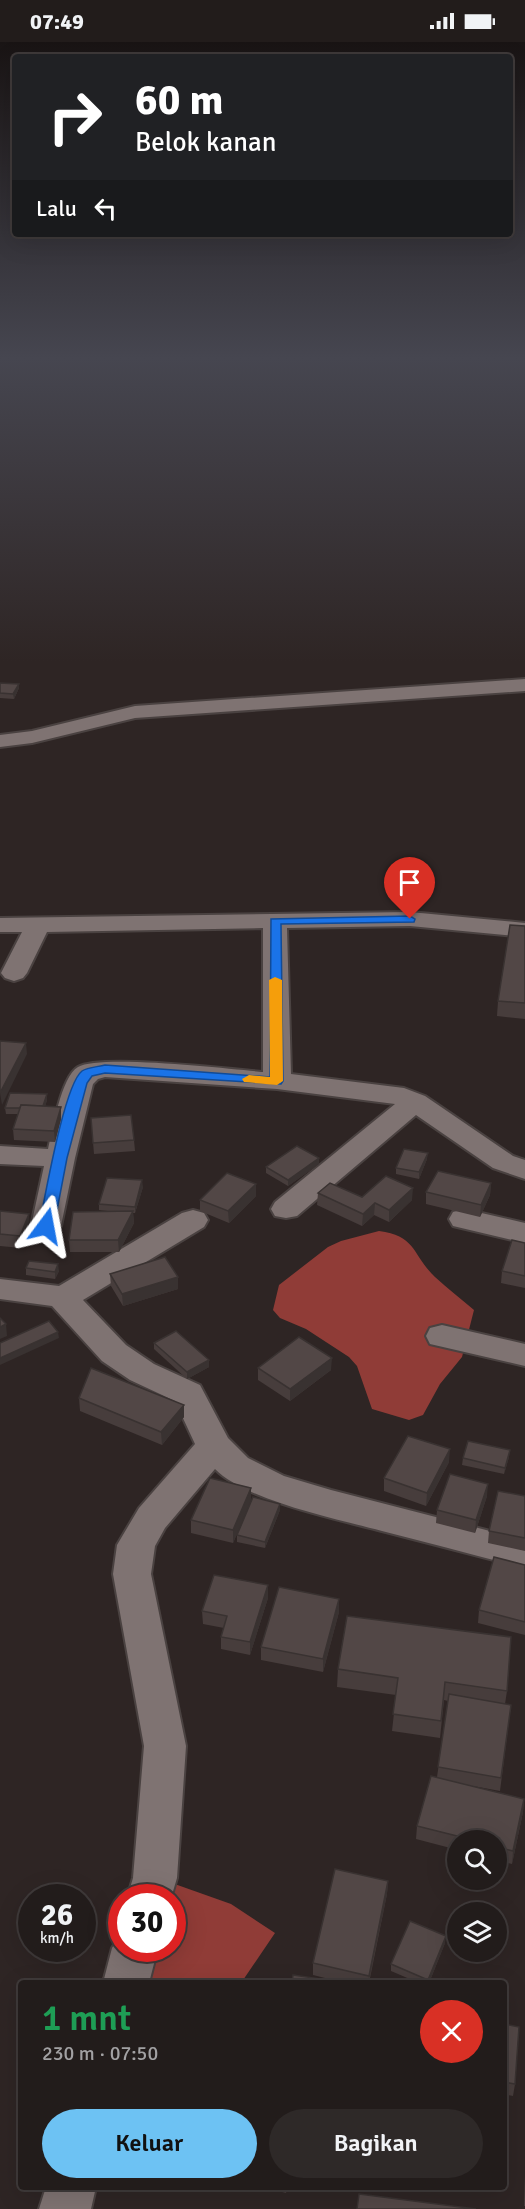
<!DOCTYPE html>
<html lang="id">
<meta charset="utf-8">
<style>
:root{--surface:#221c1b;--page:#2e2928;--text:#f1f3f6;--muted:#a2a1a3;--line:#3f3a3a;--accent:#6dc2f3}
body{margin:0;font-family:Signika,sans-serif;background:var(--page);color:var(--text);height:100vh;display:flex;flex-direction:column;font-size:22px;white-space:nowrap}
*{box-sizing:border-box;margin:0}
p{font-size:20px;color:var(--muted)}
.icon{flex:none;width:33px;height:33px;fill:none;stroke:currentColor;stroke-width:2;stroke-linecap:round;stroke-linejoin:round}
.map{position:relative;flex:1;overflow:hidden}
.panel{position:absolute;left:18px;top:1938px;width:489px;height:210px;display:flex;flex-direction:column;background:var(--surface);border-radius:6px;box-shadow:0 6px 24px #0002,0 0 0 2px var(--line)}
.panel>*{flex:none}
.banner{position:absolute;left:12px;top:12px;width:501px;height:183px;border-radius:6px;box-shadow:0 6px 24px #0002,0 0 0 2px var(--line);background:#202124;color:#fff;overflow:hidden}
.tools{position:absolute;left:447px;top:1788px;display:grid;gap:12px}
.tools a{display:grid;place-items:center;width:60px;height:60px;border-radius:50%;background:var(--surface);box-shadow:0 6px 24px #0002,0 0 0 2px var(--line);font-size:30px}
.speed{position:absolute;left:18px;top:1842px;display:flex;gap:12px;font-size:30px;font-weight:700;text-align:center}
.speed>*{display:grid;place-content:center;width:78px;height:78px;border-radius:50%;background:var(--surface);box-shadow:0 6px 24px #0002,0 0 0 2px var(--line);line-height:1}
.speed small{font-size:15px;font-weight:400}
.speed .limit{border:9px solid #d22;background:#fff;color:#111}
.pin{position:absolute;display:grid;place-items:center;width:51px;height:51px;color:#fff;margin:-62px -26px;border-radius:50% 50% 50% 0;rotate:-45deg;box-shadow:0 0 6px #0007}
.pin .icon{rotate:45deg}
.me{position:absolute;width:66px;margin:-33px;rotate:13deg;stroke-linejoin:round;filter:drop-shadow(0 0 4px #0008)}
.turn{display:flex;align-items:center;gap:21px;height:126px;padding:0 24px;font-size:27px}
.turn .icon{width:78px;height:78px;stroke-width:2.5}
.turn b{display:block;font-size:42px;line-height:51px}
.then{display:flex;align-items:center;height:57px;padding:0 24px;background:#0003;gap:12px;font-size:22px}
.round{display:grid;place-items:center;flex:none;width:63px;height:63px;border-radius:32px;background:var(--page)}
.head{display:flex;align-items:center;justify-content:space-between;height:102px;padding:0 24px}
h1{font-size:36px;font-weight:600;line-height:45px;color:#1e9e55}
.action{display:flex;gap:12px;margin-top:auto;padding:12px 24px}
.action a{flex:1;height:69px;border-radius:36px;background:var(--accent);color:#111;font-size:24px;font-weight:600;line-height:69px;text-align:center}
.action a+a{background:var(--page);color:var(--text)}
.status{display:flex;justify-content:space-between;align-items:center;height:42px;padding:0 30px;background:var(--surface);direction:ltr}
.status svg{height:16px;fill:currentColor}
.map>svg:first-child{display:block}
.forest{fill:#903c37}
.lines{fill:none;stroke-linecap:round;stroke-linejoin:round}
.minor-casing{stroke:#4a4241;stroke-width:4}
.minor{fill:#7f7372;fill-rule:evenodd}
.wall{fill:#473d3c}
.shaded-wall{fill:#393231}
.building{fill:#524746;stroke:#393231;stroke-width:1.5}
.route{fill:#1a73e8;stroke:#114b97;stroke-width:1.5}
.slow{fill:#f59e0b}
</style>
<div class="status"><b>07:49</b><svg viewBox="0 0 49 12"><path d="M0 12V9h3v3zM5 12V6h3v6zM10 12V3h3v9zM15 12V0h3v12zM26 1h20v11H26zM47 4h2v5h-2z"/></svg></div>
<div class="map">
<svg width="525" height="2167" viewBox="0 0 525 2167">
<rect width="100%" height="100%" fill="#2e2524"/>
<!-- forest -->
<g class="forest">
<path d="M379,1189C417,1194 412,1213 435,1235C447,1246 461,1257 474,1268L462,1315L440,1342L423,1373L409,1378L372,1367L357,1324L349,1315L306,1287L280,1276L273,1268L279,1243L328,1205L341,1199Z"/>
<path d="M138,1829L231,1862L275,1891L241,1941H101L121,1877L122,1906H172V1856L129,1855Z"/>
</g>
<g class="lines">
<defs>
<g id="minor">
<path d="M525,637V649L135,676L32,701L0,705V693L32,689L135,664Z"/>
<path d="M410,870L525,881V895L410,884L287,886L291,1032L404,1046L425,1054L513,1114L525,1118V1137L493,1126L416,1073L297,1174L286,1176L275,1174L271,1167L275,1160L395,1062L277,1047L105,1035L98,1037L93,1042L75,1116L61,1184L57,1191L46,1194L35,1191L31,1184L44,1124L0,1122V1104L48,1107C53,1087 61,1035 78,1025C100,1012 230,1027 263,1030V886L47,890L27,931L23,936L14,939L5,936L1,931L22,890H0V876Z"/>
<path d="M464,1167L525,1181V1201L453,1184L449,1177L453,1170Z"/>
<path d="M193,1168L204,1171L208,1178L204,1185L83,1258L126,1303L154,1322L200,1343L228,1396L248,1416L284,1434L331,1448L525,1498V1526C477,1514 430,1501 382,1489C337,1477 247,1459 215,1427L165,1486L155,1504L151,1532L186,1704L177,1836L171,1856H127L133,1836L144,1704L113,1532L117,1503L139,1466L195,1402L175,1359L130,1338L102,1319L52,1264L0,1257V1237L59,1244L182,1171Z"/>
<path d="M442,1283L525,1302V1324L430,1302L426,1294L430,1286Z"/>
<path d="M122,1890V1906H158L149,1941H103L112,1906Z"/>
<path d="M46,2145H96L91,2167H39Z"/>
</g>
</defs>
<!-- minor casing -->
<use href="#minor" class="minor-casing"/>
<!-- minor -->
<use href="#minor" class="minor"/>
</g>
<!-- wall -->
<g class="wall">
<path d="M0,641L19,642V646L14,657L0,656Z"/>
<path d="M525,884V977L497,974L498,959Z"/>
<path d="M47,1058L45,1064L61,1077L55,1100L14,1098L13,1087L18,1072H6L5,1066Z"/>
<path d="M91,1076L134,1098L135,1109L94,1112Z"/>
<path d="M319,1116V1122L288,1144L266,1131V1125Z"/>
<path d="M427,1117L419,1137L396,1132V1126Z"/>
<path d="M491,1141L490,1153L480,1175L426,1162V1150Z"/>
<path d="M143,1145L135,1171H133L134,1181L119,1210H70L69,1198L116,1170L99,1168V1162Z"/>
<path d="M318,1151L362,1155L412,1158L389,1180L374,1173L362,1184L317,1163Z"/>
<path d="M256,1154L229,1181L200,1169V1158Z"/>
<path d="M0,1169L30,1183L21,1206L0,1204Z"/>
<path d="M525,1201V1246L501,1241L502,1229Z"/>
<path d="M26,1226L59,1229L55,1237L26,1233Z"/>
<path d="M110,1232L178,1235V1247L123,1264L111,1244Z"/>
<path d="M154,1301L209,1325L187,1337L154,1307Z"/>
<path d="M258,1326L331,1328L290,1359L258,1338Z"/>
<path d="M79,1356L184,1363V1375L162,1403L80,1369Z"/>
<path d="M509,1415L504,1432L462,1423L463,1416Z"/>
<path d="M449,1420L426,1464L384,1449V1436Z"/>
<path d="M251,1446V1459L233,1501L191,1491V1478Z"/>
<path d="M487,1454L475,1491L436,1481L437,1468Z"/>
<path d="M525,1454V1509L488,1501L489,1489Z"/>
<path d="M280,1468L265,1506L237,1500V1493Z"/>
<path d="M525,1523V1593L478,1581L479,1568Z"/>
<path d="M268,1556L250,1613L221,1607V1595L224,1586L203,1582L202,1569Z"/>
<path d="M339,1570L323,1630L261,1618V1605Z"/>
<path d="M347,1574L507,1649L505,1662L511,1663L500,1749L473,1744L524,1757L523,1770L512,1822L496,1818V1798H458V1808L416,1797L417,1784L437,1735L448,1659L444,1658L440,1696L392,1689L396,1653L337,1645L338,1627Z"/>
<path d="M388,1839L387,1852L369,1941H345L313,1933V1921Z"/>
<path d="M445,1901L429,1941H419L391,1929V1922Z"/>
<path d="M504,1982L515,2042L513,2054L504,2052Z"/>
<path d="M525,2133V2164H524Z"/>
<path d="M263,2145H288L286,2151Z"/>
</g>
<!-- shaded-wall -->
<g class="shaded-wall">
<path d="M19,642V646L14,657L13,652Z"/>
<path d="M26,1001L27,1012L2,1063L0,1051Z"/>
<path d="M47,1052V1058L43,1073L42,1067Z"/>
<path d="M61,1065V1077L55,1100L54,1089Z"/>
<path d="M428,1111L427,1117L419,1137V1130Z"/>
<path d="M319,1116V1122L288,1144V1138Z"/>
<path d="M142,1138L143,1145L135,1171V1165Z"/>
<path d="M491,1141L490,1153L480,1175L481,1163Z"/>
<path d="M256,1142V1154L229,1181L228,1169Z"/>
<path d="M413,1146L412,1158L389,1180V1168Z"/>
<path d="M375,1161L374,1173L362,1184L363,1172Z"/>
<path d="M133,1169L134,1181L119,1210L118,1198Z"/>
<path d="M29,1172L30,1183L21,1206L20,1194Z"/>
<path d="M58,1222L59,1229L55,1237V1230Z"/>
<path d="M178,1235V1247L123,1264L122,1252Z"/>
<path d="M6,1282L7,1294L0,1297V1285Z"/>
<path d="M58,1290L59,1296L0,1323V1316Z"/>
<path d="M332,1316L331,1328L290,1359V1347Z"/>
<path d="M209,1318V1325L187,1337V1330Z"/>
<path d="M184,1363V1375L162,1403L161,1390Z"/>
<path d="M450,1407L449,1420L426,1464L427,1451Z"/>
<path d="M510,1408L509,1415L504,1432L505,1426Z"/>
<path d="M488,1442L487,1454L475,1491L476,1478Z"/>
<path d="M251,1446V1459L233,1501V1488Z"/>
<path d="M280,1462V1468L265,1506V1500Z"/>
<path d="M268,1543V1556L250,1613V1600Z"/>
<path d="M339,1557V1570L323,1630V1617Z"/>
<path d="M524,1757L523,1770L512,1822L513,1809Z"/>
<path d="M388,1839L387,1852L368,1941L369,1934Z"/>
<path d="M446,1894L445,1901L429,1941H428V1938Z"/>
</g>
<!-- building -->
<g class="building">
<path d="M0,641L19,642L13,652L0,651Z"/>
<path d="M510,883L525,884V961L498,959Z"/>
<path d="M0,999L26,1001L0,1051Z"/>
<path d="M10,1051L47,1052L43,1064L21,1063L20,1066H5Z"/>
<path d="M21,1063L61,1065L54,1089L13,1087Z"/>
<path d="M131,1073L134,1098L93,1101L91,1076Z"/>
<path d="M297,1104L319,1116L288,1138L266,1125Z"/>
<path d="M404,1107L428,1111L419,1130L396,1126Z"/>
<path d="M438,1129L491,1141L481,1163L426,1150Z"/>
<path d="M227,1131L256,1142L228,1169L200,1158Z"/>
<path d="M386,1134L413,1146L389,1168L375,1161L363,1172L318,1151L330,1141L362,1155Z"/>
<path d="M107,1136L142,1138L135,1165L99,1162Z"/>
<path d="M0,1169L29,1172L20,1194L0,1192Z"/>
<path d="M133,1169L118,1198H69L73,1170Z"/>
<path d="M512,1198L525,1201V1234L502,1229Z"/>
<path d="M165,1215L178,1235L122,1252L110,1232Z"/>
<path d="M29,1219L58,1222L55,1230L26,1226Z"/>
<path d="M0,1276L6,1282L0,1285Z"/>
<path d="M49,1279L58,1290L0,1316V1301Z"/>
<path d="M176,1289L209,1318L187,1330L154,1301Z"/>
<path d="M299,1295L332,1316L290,1347L258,1326Z"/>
<path d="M91,1326L184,1363L161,1390L79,1356Z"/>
<path d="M408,1394L450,1407L427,1451L384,1436Z"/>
<path d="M468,1399L510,1408L505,1426L463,1416Z"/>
<path d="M450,1432L488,1442L476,1478L437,1468Z"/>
<path d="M210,1436L251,1446L233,1488L191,1478Z"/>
<path d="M498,1449L525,1454V1496L489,1489Z"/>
<path d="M253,1455L280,1462L265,1500L237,1493Z"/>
<path d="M494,1515L525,1523V1580L479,1568Z"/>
<path d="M214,1533L268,1543L250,1600L221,1595L227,1574L202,1569Z"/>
<path d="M279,1545L339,1557L323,1617L261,1605Z"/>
<path d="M347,1574L511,1595L507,1649L445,1640L441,1679L393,1672L398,1636L338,1627Z"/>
<path d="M449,1652L511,1663L501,1736L438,1725Z"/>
<path d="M431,1734L524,1757L513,1809L496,1805V1798H473L417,1784Z"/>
<path d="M335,1827L388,1839L369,1934L313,1921Z"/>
<path d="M410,1879L446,1894L428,1938L391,1922Z"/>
<path d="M293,1933L328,1938L327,1941H292Z"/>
<path d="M504,1982L519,1985L515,2042L504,2040Z"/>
<path d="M359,2152L476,2167H357Z"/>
</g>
<!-- sky -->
<linearGradient id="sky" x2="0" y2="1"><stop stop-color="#191414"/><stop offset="0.51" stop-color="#464650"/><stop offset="1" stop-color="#464650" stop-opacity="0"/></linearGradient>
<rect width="525" height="620" fill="url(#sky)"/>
<!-- route -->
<path class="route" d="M410,874L415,877L414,880L281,882L283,1039L281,1042L105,1031L92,1034L87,1041L67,1116L54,1184L52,1187H41L39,1184C45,1156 64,1043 82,1029C88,1025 98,1025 105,1023L270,1035L271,877Z"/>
<!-- slow -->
<path class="slow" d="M275,935L282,938L283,1039L277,1043L244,1040L242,1037L249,1033L270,1035L269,938Z"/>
</svg>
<div class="tools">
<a><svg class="icon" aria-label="search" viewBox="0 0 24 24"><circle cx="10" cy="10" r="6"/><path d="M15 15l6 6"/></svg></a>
<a><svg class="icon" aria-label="layers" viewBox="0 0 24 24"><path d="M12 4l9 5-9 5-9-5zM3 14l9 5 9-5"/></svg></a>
</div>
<div class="speed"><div>26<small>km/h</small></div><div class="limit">30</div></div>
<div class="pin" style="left:410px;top:877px;background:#d93025"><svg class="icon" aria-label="arrive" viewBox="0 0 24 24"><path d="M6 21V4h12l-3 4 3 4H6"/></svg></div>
<svg class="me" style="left:46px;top:1184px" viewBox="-20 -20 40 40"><path d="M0-17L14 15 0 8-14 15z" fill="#1a73e8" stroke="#fff" stroke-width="4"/></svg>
<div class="banner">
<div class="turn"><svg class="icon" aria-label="right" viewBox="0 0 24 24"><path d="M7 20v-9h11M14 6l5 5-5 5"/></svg><div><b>60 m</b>Belok kanan</div></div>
<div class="then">Lalu<svg class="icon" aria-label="left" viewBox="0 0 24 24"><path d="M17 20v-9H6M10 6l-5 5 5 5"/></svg></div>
</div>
<section class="panel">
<div class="head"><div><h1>1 mnt</h1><p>230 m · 07:50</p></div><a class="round" style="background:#d93025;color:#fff"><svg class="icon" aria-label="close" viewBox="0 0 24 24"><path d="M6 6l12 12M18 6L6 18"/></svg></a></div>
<div class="action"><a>Keluar</a><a>Bagikan</a></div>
</section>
</div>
